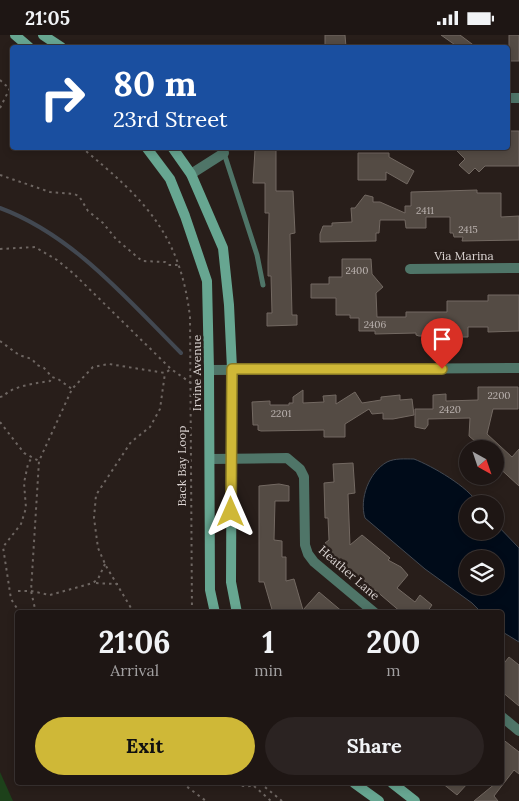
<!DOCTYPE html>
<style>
:root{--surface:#1e1614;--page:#2b2322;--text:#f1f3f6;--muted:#a19fa0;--line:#3c3534;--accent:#cfb837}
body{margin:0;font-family:Lora,serif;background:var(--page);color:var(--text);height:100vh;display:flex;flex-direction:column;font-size:19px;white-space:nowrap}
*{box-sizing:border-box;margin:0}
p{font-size:16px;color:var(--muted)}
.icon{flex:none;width:28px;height:28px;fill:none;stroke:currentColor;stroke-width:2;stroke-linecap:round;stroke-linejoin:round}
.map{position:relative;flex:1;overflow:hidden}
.drawer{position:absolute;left:15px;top:575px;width:489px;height:175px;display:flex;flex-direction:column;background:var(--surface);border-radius:5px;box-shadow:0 2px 8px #0003,0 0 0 1px var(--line)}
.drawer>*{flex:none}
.guide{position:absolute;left:10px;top:10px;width:500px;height:105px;border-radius:5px;box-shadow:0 2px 8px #0003,0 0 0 1px var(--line);background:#1a4fa0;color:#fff;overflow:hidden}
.needle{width:32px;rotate:140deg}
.fabs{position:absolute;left:459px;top:405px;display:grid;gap:10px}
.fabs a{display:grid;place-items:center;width:45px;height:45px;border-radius:50%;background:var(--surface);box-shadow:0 2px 8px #0003,0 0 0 1px var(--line);font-size:25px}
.pin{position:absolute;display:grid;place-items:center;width:42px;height:42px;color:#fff;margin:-51px -21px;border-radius:50% 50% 50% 0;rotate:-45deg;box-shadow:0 0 5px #0007}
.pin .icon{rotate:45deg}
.me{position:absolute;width:55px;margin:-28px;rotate:0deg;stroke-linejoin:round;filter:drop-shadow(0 0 4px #0008)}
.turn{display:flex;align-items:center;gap:18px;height:105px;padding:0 20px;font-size:22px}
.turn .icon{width:65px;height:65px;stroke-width:2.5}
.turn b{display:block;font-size:35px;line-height:42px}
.eta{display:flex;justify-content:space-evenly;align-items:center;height:85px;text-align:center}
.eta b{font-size:30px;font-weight:700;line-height:35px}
.button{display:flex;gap:10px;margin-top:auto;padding:10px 20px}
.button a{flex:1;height:58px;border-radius:30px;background:var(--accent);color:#111;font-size:20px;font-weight:700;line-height:58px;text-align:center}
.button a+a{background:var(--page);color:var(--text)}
.status{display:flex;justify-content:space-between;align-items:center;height:35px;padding:0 25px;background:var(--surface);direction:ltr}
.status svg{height:14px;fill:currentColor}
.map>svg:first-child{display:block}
.green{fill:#1d411a}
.water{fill:#000b19;stroke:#424851;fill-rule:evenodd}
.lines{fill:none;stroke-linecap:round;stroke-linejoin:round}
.stream{stroke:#424851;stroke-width:4}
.building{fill:#544b44;stroke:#736962}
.path{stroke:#6e6662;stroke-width:2;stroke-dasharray:2.5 4;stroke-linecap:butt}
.lane{stroke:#4f7568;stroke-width:5}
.street{stroke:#4f7568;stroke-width:10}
.secondary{stroke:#67a691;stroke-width:10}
.route-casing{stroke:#877824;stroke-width:12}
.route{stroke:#cfb837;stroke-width:9}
.labels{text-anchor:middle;stroke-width:5;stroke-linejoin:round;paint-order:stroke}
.number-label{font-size:10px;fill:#bbb3b0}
.street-label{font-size:12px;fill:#ddd6d4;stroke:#281e1a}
</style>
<div class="status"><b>21:05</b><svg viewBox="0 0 49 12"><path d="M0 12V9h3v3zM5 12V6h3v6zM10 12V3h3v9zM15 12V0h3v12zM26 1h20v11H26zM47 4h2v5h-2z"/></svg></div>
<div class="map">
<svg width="519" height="766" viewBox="0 0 519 766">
<rect width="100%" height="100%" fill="#281e1a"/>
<!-- green -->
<path class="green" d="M0,737L13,766H0Z"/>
<!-- water -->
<path class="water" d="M414,424C432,431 469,452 478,469H468V496H495V488L519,513V607L501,596V578L481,577L472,568L425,534L365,483C359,464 369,437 387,427C395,423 405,424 414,424ZM468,524H495V551H468Z"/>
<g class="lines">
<!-- stream -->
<path class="stream" d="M0,173C73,200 127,264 181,318"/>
</g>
<!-- building -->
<g class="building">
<path d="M325,0H345L346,12H325Z"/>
<path d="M441,0H460L476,12H458Z"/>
<rect x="509" y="0" width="10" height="26"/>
<path d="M510,96H519V131H485L479,137L475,133L469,139L459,130L465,124L453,112H510Z"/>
<path d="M255,115H276V156H293L295,198L290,199L292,280H297V290L267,291V278H272L271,241H268V227L269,178H265V148H253Z"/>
<path d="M358,118H389V122L414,136L407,149L386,137V145H358Z"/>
<path d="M477,155V158H501V182L519,181V205L462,206L463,202H454L453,198H450V182H426V193H406L405,185H380L379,198H376V206L320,207V199L323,191H332V188L352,187L351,173H355L365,160L373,162V167H380L405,178V171H411V157Z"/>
<path d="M342,224H371L372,239L383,252L376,258L377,282H406V277H447V266H488V260H519V296L488,297V292H468V302H442V308H440V312H430V309H428V301H419L416,300V298L375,299V296H359V283H350V280H336V263H311V249H329V242H342Z"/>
<path d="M478,352H518V374H493L487,399L512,422L519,414V451L495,429V414H484L469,401L470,383L428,384V390L425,394L415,392V374H433V360L446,359V366L478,365Z"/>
<path d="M303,355V368L324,367L323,361L336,360V369L355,357L362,368L381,365V362L400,360V365L412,364L414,380L393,384H383V378L372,379L369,374L345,389V402H324V395L261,396L258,395V390H253L252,367L270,366V370H289V368H293V362Z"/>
<path d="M353,428L355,458L348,459L350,510L362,500L390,523L388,525L401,532L408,540L397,553L415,567L420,560L432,570L427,577L428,578H402L334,520L325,508L329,505L328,483H325L324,448L334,447L333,429Z"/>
<path d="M279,449L289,451V466H275L274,505L282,506V522H286V546L294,544L303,575L319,557L344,578H273L264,547H259V451Z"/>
<path d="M509,622L519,630V671L501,656V632Z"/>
<path d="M501,703L519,717V739L514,735L494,761L498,766H474L496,748H501Z"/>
<path d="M442,748H468L457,760Z"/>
</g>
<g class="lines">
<!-- path -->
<g class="path">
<path d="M0,45L12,56"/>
<path d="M0,73L10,53"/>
<path d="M81,112C144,164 180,198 190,282L192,578"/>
<path d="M0,140L50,157L74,159L79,161L88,176L103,188L116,204L142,226L165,227L168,230H179"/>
<path d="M0,214L35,212L57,225L74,239L171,334L191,348"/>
<path d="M0,306L19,320L32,324L37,330L44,333L52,342L58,344L72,354"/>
<path d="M0,362L4,361C11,351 38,348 50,346L52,342"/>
<path d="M0,387L24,418L39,426"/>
<path d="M105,529L98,544L93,548L118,549"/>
<path d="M18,556H31L50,560L93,548"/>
<path d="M20,578L11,564L3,512L21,489L26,473L24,448L28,429L32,422"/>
<path d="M36,578L31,556L39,426L72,354L93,332L109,329L165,338L171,334"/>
<path d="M134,578L106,531L98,513L94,483L96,460L131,407L150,392L160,374L165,338"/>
<path d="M182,748L206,766"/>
<path d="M229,748C239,750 249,754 258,748"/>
<path d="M260,748L282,766"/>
<path d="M254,751L271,766"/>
</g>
<!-- lane -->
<path class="lane" d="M224,112V118L257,220L263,250"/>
<!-- street -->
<g class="street">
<path d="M508,63H519"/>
<path d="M191,139L224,118"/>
<path d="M410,234L519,233"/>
<path d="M209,335L519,333"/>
<path d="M210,424L287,423L300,434L304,442L305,510L308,519L314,527L375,578"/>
<path d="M501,681L519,696"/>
</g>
<!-- secondary -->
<g class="secondary">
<path d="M15,0L29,12"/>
<path d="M43,0L61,12"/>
<path d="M146,112L170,144L185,181L207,246L209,335L210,555L215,578"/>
<path d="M172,112L191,139L223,213L229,270L232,334L231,547L237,578"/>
<path d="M354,748L379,766"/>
<path d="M392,748L415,766"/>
</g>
</g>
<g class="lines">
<defs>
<path id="route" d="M231,477L232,334H442"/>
</defs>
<!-- route casing -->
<use href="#route" class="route-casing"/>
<!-- route -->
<use href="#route" class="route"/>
</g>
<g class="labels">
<!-- number labels -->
<g class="number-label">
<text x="425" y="179">2411</text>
<text x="468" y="198">2415</text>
<text x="357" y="239">2400</text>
<text x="375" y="293">2406</text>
<text x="499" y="364">2200</text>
<text x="450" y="378">2420</text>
<text x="281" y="382">2201</text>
</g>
<!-- street labels -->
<g class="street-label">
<text x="464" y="225">Via Marina</text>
<text transform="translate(197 338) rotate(-90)" y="4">Irvine Avenue</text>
<text transform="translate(182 431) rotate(-90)" y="4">Back Bay Loop</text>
<text transform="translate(349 538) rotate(41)" y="4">Heather Lane</text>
</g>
</g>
</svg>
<div class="fabs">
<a><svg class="needle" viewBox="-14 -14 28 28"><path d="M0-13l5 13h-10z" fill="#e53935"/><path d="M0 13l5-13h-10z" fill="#a19fa0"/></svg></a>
<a><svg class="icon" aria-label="search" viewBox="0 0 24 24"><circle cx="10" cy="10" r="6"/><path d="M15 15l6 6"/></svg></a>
<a><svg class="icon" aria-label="layers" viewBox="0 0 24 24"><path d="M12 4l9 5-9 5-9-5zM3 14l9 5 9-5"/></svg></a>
</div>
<div class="pin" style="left:442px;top:334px;background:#d93025"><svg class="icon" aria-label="arrive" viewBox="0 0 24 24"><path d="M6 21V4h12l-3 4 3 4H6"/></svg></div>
<svg class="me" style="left:231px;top:477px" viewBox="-20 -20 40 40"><path d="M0-17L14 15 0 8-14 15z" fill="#cfb837" stroke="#fff" stroke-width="4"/></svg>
<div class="guide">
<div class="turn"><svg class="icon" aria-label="right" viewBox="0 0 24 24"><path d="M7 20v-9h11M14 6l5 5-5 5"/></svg><div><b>80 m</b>23rd Street</div></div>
</div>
<section class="drawer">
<div class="eta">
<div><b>21:06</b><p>Arrival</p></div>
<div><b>1</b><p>min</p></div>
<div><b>200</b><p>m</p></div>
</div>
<div class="button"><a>Exit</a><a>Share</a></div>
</section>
</div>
